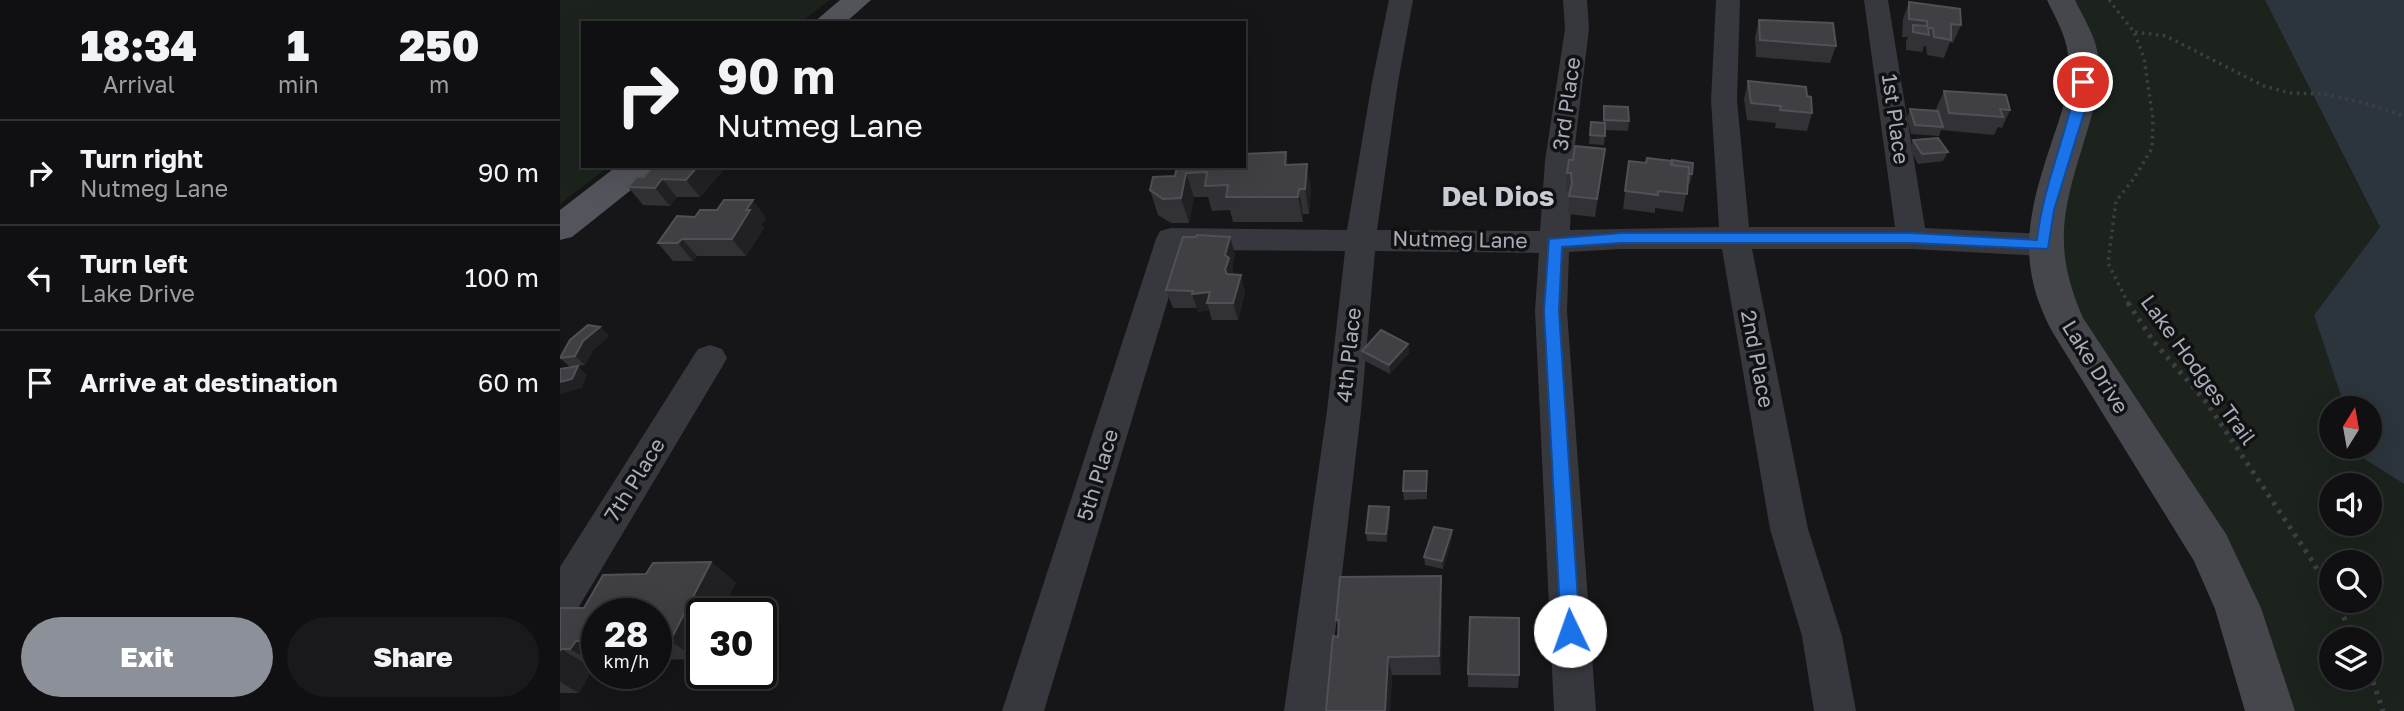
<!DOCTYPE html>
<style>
:root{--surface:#101012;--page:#19191b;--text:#f1f3f6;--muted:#9c9d9f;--line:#303032;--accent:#8c9099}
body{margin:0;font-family:"Golos Text",sans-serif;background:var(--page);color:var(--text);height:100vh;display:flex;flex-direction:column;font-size:26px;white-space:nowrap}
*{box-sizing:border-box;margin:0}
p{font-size:23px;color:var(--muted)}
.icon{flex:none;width:38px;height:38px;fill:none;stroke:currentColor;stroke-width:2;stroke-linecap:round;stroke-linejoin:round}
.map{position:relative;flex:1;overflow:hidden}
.side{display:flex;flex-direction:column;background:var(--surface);width:560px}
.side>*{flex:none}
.hud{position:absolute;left:21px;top:21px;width:665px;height:147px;border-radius:0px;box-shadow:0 7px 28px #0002,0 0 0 2px var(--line);background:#101012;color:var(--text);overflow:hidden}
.needle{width:46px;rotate:11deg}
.controls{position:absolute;left:1759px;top:396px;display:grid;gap:14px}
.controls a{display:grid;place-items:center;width:63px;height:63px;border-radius:50%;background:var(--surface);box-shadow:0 7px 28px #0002,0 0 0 2px var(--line);font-size:35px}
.speed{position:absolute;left:21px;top:598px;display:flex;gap:14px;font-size:35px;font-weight:700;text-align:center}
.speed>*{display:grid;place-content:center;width:91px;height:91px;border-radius:50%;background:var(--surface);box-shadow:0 7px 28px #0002,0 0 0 2px var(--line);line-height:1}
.speed small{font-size:18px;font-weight:400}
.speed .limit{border:4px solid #111;border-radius:10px;background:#fff;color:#111}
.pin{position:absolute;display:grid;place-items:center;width:60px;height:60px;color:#fff;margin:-30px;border:4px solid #fff;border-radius:50%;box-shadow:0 2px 7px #0007}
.me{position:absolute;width:77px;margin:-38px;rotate:357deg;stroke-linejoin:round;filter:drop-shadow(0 0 5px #0008)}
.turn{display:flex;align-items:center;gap:24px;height:147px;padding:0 21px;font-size:32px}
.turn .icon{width:91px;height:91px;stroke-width:2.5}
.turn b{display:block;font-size:49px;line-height:60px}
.eta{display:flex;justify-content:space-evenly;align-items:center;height:119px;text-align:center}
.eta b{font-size:42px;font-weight:800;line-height:49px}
.action{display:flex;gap:14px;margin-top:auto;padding:14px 21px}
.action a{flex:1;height:80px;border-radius:42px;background:var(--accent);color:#fff;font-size:28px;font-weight:800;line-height:80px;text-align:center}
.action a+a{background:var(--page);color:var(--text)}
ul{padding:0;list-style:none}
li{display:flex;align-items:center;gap:21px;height:105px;padding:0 21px;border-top:2px solid var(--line)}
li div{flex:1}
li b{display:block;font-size:26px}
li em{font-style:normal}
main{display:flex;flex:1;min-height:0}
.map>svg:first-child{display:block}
.green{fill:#1c231d;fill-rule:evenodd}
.water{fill:#2c353c}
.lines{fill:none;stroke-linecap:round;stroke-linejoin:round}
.path-far1{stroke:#3d3f44;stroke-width:3.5;stroke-dasharray:2.5 4.5;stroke-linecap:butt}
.path{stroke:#3d3f44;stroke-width:5;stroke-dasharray:3.5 6;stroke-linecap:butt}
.street{fill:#37383d;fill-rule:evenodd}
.secondary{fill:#45474d;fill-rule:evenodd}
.primary{fill:#53555c;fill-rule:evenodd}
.wall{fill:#323236}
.shaded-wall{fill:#212124}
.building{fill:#3f3f44;stroke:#4f5156;stroke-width:2}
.route{fill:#1a73e8;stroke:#114b97;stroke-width:2}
.labels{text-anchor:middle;stroke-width:7;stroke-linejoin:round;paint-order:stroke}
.street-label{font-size:21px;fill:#a8adb8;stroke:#111113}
.district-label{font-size:28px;font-weight:bold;fill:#c9ccd4;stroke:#111113}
</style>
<main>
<section class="side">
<div class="eta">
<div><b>18:34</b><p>Arrival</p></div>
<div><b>1</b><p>min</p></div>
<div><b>250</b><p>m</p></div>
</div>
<ul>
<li><svg class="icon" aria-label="right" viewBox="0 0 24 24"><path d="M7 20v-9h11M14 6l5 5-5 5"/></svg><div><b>Turn right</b><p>Nutmeg Lane</p></div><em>90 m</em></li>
<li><svg class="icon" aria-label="left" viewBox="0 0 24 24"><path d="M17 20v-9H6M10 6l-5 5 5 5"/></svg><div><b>Turn left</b><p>Lake Drive</p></div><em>100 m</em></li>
<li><svg class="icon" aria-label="arrive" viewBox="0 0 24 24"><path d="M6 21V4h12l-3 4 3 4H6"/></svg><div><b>Arrive at destination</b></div><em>60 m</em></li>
</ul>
<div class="action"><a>Exit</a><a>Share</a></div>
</section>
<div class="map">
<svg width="1844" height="711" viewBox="0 0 1844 711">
<rect width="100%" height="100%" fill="#161618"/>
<!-- green -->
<g class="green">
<path d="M0,0H270L240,23H23V166H50L0,204Z"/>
<path d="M1501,0H1705L1820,227L1754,315L1785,408H1771V446H1797L1801,457L1844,484V711H1710L1698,666L1493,296L1517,113ZM1771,485H1810V523H1771ZM1771,562H1810V600H1771ZM1771,639H1810V677H1771Z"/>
</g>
<!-- water -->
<path class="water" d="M1705,0H1844V484L1801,457L1797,446H1810V408H1785L1754,315L1820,227Z"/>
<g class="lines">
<!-- path-far1 -->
<g class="path-far1">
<path d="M1549,0L1574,32L1584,58L1593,119L1592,148L1575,177L1556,201L1548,263L1569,305"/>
<path d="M1575,32L1606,36L1704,86L1730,93L1764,94L1805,103L1844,116"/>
</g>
<!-- path -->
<g class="path">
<path d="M1568,303L1594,342L1647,403L1753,562L1771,594"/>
<path d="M1775,600L1795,639"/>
<path d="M1810,673L1823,711"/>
</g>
<!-- street -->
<g class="street">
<path d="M829,0H853L838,82L817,230L980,231L985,161L1005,29L1003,0H1027L1029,29L1013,161L1010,230L1159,227L1151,100L1156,0H1180L1177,100L1189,227H1335L1304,0H1328L1365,228L1483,234L1494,237L1498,245L1494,253L1483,256L1351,249H1192L1248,529L1282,636L1296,711H1254L1242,636L1210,529L1162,249H1061L1009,252L1007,311L1036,711H994L975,311L979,253L815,251L801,411L766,711H724L767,411L785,251L623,250L484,711H442L596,239L600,231L611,228L787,230L812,82Z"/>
<path d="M150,345L162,349L167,358L162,367L14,615L0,621V567L138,349Z"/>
</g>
<!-- secondary -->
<path class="secondary" d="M1487,0H1515C1523,17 1535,35 1538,55C1542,82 1534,109 1526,135C1504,207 1491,245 1523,318L1666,534L1701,608L1735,711H1685L1655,609L1634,561L1493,333C1454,262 1469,210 1493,138C1502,112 1512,83 1508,55C1506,35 1495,17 1487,0Z"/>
<!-- primary -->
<g class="primary">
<path d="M280,0H311L285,23H253Z"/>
<path d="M57,166H95L91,174L12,237L0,240V210Z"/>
</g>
</g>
<!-- wall -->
<g class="wall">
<path d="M1349,2L1401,25L1393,43L1390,42L1384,58L1367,55L1366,46H1364L1362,52L1346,50V42L1348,37H1342L1343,19Z"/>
<path d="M1199,20L1276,46L1270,63L1196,57L1195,37Z"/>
<path d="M1188,81L1247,96L1252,113L1247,131L1215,128L1216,123L1187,120L1184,99Z"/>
<path d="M1384,91L1450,110L1442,128L1438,127L1434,135L1381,130L1379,136L1351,134L1347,118L1350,109L1377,111L1376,109Z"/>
<path d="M1044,106L1069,121L1068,131L1045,130L1044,145L1029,144L1031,122L1043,123Z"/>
<path d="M1353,140L1388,152L1383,161L1358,164L1350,149Z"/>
<path d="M1045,149L1035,217L1008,214L1010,194L1009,191H1006L1007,173L1013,160Z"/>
<path d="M1069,161L1132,174L1130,184L1128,183L1123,212L1095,208V213L1063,209Z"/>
<path d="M729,165L751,189L749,214H743V222H673L670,210L652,211L648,197H634L629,223H611L598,215L590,190L615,176L617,166Z"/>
<path d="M93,166H167L140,197H117L110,206L83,205L68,187L84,177Z"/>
<path d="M206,218L201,225L204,228L186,256H137L133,261H113L98,243Z"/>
<path d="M675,254L672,267L674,275L685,292L678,320H652L649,310L638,312L637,308H613L606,290Z"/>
<path d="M40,327L49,336L33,350L25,365L10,367L0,358Z"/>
<path d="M848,344L849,353L830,374L803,360L802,351Z"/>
<path d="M867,471V499L844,500L843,491Z"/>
<path d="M829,507L830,515L827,542L807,541L806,533Z"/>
<path d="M892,538L883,569L865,565L864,557Z"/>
<path d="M151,562L176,583L142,614V652L138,659L96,660V614H37V668H33L19,693H0V608H24L86,574Z"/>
<path d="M881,576L882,596L881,675H832L830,711H766L778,637L779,630L776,620Z"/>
<path d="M908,674L959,675L958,688L908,687Z"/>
</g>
<!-- shaded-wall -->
<g class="shaded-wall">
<path d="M726,152L731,177L725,165Z"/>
<path d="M747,164L751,189L749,214L745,189Z"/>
<path d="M138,166H167L140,197L126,180Z"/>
<path d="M626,173L634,197L629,223L621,198Z"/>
<path d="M102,179L117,197L110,206L95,188Z"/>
<path d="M739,189L743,214V222L738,197Z"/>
<path d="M193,200L206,218L201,225L204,228L186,256L172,239L186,210Z"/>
<path d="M670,237L675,254L672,267L674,275L669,288L665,270V255Z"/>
<path d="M122,239L137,256L133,261L118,243Z"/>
<path d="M681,275L685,292L678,320L673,303Z"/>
<path d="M650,292L647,303L649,310L638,312L632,294Z"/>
<path d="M40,327L49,336L33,350L25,365L15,356L23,341Z"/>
<path d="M848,344L849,353L830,374L829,365Z"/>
<path d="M18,366L27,375L22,388L0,394V382Z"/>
<path d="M829,507L830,515L827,542L826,534Z"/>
<path d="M892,530V538L883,569L882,561Z"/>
<path d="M151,562L176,583L161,614H142V652L138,659L110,641Z"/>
<path d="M881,576L882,596L881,675L879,656Z"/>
<path d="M16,641L37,654V665L10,649Z"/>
<path d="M1,649L33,668L19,693L0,682V651Z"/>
<path d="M828,657L832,675L830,711H825Z"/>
</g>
<!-- building -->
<g class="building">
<path d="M1349,2L1400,9L1401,25L1391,24V40L1374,37L1373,28H1368L1369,35L1353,32V25L1367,26V21L1349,19Z"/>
<path d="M1199,20L1273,23L1276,46L1200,40Z"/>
<path d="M1188,81L1246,87L1247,96L1251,97L1252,113L1220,110L1221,106L1191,103Z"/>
<path d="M1384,91L1446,95L1450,110L1440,109L1443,117L1389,113Z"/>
<path d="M1044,106L1068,107L1069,121L1044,120Z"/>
<path d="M1350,109L1378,111L1383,127L1355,125Z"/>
<path d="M1031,122L1045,123V136L1030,135Z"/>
<path d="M1378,138L1388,152L1362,154L1353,140Z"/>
<path d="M1015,146L1045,149L1037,199L1009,196L1012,183L1011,173H1007L1009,160H1013Z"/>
<path d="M726,152L725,165L747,164L745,189H739L738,197H666L668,185L645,186L647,172L626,173L621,198L603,199L590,190L593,177L615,176L617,166H684V154Z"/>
<path d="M1087,158L1111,161V165L1129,167L1127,194L1098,191V195L1065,191L1069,161L1086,163Z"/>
<path d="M1112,160L1133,163L1132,174H1129V167L1112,165Z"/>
<path d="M93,166H138L126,180L102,179L95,188L68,187L77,177H84Z"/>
<path d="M164,200H193L186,210H190L172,239H122L118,243H98L117,216L135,217L140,210H157Z"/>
<path d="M637,235L670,237L665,255L669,258L665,270L667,274L681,275L673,303H647L650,292L632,294L633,291L606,290L623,237H636Z"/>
<path d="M28,325L40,327L23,341L15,356L0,358L10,340Z"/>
<path d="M821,330L848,344L829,365L802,351Z"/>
<path d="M18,366L12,379L0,382V369Z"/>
<path d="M844,471H867L866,491H843Z"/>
<path d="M809,506L829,507L826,534L806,533Z"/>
<path d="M874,527L892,530L882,561L864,557Z"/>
<path d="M151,562L110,641H96V614H37V641H16L10,649H1L0,651V608H24L43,575L86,574L93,563Z"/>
<path d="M881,576L879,656L828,657L825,711H766L773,636L778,637L779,620H776L780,577Z"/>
<path d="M910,617L959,618V675L908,674Z"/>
</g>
<!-- route -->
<path class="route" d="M1523,79L1529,82L1524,113L1494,210L1488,249L1351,243H1061L1002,247L999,311L1020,631L1017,637L1010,640L1003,637L1001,631L984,311L989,239L1061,233H1351L1477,240C1483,186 1506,136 1517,82Z"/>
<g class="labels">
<!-- street labels -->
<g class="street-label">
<text transform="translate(1007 104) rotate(-82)" y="7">3rd Place</text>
<text transform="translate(1335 119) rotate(82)" y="7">1st Place</text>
<text transform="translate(900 240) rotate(1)" y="7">Nutmeg Lane</text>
<text transform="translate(789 355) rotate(-84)" y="7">4th Place</text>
<text transform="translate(1197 359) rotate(79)" y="7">2nd Place</text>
<text transform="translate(1535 367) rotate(58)" y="7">Lake Drive</text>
<text transform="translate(1638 370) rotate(54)" y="7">Lake Hodges Trail</text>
<text transform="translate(538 475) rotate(-73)" y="7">5th Place</text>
<text transform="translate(75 480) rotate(-58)" y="7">7th Place</text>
</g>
<!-- district labels -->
<g class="district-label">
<text x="938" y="206">Del Dios</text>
</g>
</g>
</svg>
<div class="controls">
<a><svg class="needle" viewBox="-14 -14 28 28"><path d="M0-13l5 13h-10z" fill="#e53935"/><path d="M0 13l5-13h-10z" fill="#9c9d9f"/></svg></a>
<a><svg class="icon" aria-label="sound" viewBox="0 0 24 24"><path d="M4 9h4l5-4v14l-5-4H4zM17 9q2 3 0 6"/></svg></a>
<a><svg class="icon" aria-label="search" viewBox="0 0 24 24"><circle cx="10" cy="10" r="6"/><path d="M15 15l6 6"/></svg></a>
<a><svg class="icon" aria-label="layers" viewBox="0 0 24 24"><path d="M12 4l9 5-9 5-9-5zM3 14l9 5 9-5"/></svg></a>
</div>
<div class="speed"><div>28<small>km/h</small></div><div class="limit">30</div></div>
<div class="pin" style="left:1523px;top:82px;background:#d93025"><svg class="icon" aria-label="arrive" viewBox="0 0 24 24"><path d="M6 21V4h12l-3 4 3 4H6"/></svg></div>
<svg class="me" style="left:1010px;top:631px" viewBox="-20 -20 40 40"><circle r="19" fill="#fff"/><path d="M0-13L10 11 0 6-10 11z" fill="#1a73e8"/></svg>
<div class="hud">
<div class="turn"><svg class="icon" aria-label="right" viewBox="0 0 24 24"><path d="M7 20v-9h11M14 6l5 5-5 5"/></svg><div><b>90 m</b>Nutmeg Lane</div></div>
</div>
</div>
</main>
